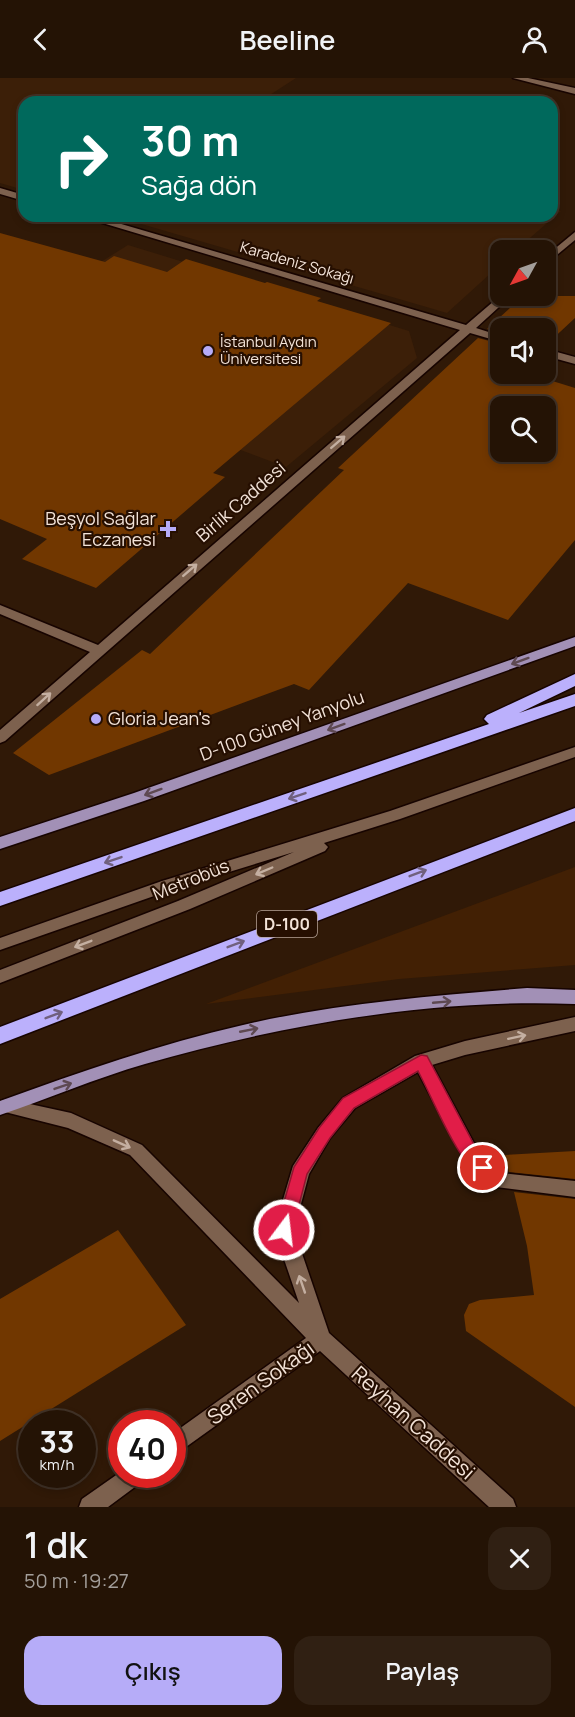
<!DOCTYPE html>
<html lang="tr">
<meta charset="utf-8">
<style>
:root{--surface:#241305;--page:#302013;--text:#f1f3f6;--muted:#a39e9a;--line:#413227;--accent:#b6acf8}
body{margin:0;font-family:Manrope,sans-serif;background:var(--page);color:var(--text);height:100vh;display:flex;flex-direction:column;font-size:22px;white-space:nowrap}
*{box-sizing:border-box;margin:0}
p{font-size:20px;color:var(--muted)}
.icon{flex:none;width:33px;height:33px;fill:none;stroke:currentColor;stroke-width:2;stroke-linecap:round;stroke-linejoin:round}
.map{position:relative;height:1429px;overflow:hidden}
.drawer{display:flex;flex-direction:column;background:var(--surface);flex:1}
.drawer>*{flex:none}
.banner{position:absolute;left:18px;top:18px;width:540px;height:126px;border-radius:18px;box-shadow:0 3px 9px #0003,0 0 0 2px var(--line);background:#00695c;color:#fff;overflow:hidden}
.needle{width:39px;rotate:230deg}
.controls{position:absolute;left:490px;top:162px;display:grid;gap:12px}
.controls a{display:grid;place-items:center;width:66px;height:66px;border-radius:12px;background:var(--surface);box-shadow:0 3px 9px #0003,0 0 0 2px var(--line);font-size:30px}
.speed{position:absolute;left:18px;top:1332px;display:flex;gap:12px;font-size:30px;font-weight:700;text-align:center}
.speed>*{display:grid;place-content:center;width:78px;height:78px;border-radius:50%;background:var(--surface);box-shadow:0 3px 9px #0003,0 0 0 2px var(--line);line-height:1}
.speed small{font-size:15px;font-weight:400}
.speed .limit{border:9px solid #d22;background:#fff;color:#111}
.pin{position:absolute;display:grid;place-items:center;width:51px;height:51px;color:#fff;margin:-26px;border:3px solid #fff;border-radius:50%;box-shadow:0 2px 6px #0007}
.me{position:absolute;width:66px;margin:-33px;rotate:15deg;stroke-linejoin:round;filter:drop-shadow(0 0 4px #0008)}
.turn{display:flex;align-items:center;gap:21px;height:126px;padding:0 24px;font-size:27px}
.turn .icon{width:78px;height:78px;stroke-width:2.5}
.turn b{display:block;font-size:42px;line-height:51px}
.round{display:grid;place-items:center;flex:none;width:63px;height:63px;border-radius:18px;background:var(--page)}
.head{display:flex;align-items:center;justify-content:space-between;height:102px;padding:0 24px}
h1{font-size:36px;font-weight:600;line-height:45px}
.primary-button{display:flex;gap:12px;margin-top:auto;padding:12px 24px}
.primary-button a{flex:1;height:69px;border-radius:18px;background:var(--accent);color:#111;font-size:24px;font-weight:600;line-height:69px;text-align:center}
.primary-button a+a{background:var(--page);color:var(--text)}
header{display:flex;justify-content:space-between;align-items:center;height:78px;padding:0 24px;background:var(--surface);font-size:27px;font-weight:600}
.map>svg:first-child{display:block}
.built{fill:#3c1f08}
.green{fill:#422004}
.building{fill:#713700;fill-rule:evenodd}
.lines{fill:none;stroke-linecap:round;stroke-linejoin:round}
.minor-casing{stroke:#170400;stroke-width:3}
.major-casing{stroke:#170400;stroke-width:3}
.highway-casing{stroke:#170400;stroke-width:3}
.minor{fill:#7d614e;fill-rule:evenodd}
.major{fill:#a290b6;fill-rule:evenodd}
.highway{fill:#bbb0fc;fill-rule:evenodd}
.oneway{stroke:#c4afa1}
.oneway2{stroke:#5e4952}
.oneway3{stroke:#70607e}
.route{fill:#e11d48;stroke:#92132f;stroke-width:1.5}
.poi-dot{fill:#b6acf8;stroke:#260f01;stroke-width:2}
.labels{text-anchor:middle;stroke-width:4.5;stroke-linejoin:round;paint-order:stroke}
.far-street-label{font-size:15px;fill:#f3e3d8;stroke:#260f01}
.far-poi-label{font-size:15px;fill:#f3e3d8;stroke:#260f01;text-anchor:start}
.shield{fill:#260f01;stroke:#b6a398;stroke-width:1.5}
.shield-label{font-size:16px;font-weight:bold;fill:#f3e3d8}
.street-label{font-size:18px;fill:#f3e3d8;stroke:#260f01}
.poi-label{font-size:18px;fill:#f3e3d8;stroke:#260f01;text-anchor:end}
.near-street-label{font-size:21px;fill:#f3e3d8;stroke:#260f01}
</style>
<header><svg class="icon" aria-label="back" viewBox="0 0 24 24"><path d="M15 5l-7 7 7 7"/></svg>Beeline<svg class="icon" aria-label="person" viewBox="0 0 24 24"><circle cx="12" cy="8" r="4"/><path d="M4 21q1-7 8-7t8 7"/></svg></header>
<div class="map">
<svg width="575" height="1429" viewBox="0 0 575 1429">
<rect width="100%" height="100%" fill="#301907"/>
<!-- built -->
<g class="built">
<path d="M0,0H296L259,24H24V112L0,105Z"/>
<path d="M552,130L561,133L516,172H501V186L447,235L114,138H552Z"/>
<path d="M128,167L409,253L417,280L286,389L0,282V247Z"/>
</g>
<!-- green -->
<path class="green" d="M575,789V887L399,901L206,926Z"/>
<!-- building -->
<g class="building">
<path d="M0,155L105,184L114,178L167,194L186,181L265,205L267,204L321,220L317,223L391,245L213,395L225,399L96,510L22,481L47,461L0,441Z"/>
<path d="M523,218H575V240L546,267V250H501V256L487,251Z"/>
<path d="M478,260L501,266V296H530L575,310V462L508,542L408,505L309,612L294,606L49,697L13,675L142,572L150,576L344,392L338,390ZM501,328H546V374H501Z"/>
<path d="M575,1073V1101L509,1094L505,1077Z"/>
<path d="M514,1114L575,1121V1329L466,1253L464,1237L469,1226L480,1222L534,1217L527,1168Z"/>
<path d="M118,1152L186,1247L0,1363V1221Z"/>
</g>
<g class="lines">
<defs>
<g id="minor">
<path d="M513,0H528L575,10V16Z"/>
<path d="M0,110L24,117V123L0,116Z"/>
<path d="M79,138H94L466,247L501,217L511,218L476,250L501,258V264L470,255L5,663L0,665V652L90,574L0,536V527L98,567L460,252Z"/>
<path d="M575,154V162L546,186V178Z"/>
<path d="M546,271L575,279V286L546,278Z"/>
<path d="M575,669V679L400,741L324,765L328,769L325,773L190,831L0,905V892L178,823L294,774L174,811L0,872V860L162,803L390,733Z"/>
<path d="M575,939V953L465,977L432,987L477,1071L500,1095L575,1103V1119L488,1108L465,1083L418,994L355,1030L330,1060L309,1096L294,1152L329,1255L513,1421L516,1429H489L320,1273L172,1379V1356L306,1260L130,1077L68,1050L1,1033V1023L7,1021L71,1035L142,1067L299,1225L274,1152L293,1088L318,1050L343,1020L415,978L465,963Z"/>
<path d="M122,1393V1396H145L143,1403L108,1429H79L82,1421Z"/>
</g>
<g id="major">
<path d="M575,559V568L144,723L0,771V759L134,715Z"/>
<path d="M527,910L575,912V926C433,920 281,947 145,986C96,1000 48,1021 0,1037V1023C80,994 160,966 243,947C336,925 432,918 527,910Z"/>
</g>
<g id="highway">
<path d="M575,596V608L519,635L575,616V628L0,828V814L489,646L484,641L487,637Z"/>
<path d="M575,730V743L0,966V949Z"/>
</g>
</defs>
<!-- minor casing -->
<use href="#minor" class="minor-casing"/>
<!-- major casing -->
<use href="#major" class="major-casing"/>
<!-- highway casing -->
<use href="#highway" class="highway-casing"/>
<!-- minor -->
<use href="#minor" class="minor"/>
<!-- major -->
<use href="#major" class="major"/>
<!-- highway -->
<use href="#highway" class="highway"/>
</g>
<!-- one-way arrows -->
<defs><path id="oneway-shaft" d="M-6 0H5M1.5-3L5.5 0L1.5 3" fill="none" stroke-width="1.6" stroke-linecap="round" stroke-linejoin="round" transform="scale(1.5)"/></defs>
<g class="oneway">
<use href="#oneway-shaft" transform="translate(338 364) rotate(-41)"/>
<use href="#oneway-shaft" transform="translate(190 492) rotate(-41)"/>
<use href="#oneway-shaft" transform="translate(44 621) rotate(-42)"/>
<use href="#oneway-shaft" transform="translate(264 793) rotate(157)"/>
<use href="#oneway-shaft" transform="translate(83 866) rotate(159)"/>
<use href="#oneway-shaft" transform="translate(517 959) rotate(-12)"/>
<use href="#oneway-shaft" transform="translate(122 1066) rotate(24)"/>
<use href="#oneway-shaft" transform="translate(302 1206) rotate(-109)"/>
</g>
<g class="oneway2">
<use href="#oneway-shaft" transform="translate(520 583) rotate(160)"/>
<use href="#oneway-shaft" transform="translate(336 649) rotate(160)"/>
<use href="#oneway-shaft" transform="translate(153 714) rotate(160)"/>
<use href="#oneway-shaft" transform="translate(442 924) rotate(-5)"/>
<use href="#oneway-shaft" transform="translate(249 952) rotate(-11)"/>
<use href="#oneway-shaft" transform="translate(63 1008) rotate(-19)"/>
</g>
<g class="oneway3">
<use href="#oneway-shaft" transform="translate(297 718) rotate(161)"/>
<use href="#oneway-shaft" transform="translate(113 782) rotate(161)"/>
<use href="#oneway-shaft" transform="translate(418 795) rotate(-21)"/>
<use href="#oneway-shaft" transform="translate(236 866) rotate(-21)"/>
<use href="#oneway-shaft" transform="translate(54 937) rotate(-21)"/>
</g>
<!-- route -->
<path class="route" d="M421,977L427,978L477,1072L491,1090L489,1095C484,1096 480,1097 476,1094C456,1079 431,1017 418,993L354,1030L330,1060L307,1096L291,1158L284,1160L278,1158L276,1152L294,1089L319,1050L343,1020Z"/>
<!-- markers -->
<g class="poi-dot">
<circle cx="208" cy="273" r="6"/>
<path d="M165 442h6v6h6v6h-6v6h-6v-6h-6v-6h6z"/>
<circle cx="96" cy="641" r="6"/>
</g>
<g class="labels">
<!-- far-street labels -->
<g class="far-street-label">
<text transform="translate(297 185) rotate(16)" y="5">Karadeniz Sokağı</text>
</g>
<!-- far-poi labels -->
<g class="far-poi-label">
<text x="220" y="269">İstanbul Aydın<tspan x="220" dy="17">Üniversitesi</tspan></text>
</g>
<!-- shield labels -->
<rect class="shield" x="257" y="833" width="60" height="26" rx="4.5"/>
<g class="shield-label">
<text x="287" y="852">D-100</text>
</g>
<!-- street labels -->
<g class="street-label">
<text transform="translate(241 424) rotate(-41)" y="6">Birlik Caddesi</text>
<text transform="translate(282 648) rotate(-20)" y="6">D-100 Güney Yanyolu</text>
<text transform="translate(191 802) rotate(-22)" y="6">Metrobüs</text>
</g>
<!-- poi labels -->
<g class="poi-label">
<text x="156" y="447">Beşyol Sağlar<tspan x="156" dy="21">Eczanesi</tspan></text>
<text x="108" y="647" text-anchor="start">Gloria Jean's</text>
</g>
<!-- near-street labels -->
<g class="near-street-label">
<text transform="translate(261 1305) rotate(-36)" y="7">Seren Sokağı</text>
<text transform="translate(413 1345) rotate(42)" y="7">Reyhan Caddesi</text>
</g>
</g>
</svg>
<div class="controls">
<a><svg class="needle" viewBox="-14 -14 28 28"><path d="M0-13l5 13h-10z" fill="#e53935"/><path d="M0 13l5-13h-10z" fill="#a39e9a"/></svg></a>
<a><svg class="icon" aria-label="sound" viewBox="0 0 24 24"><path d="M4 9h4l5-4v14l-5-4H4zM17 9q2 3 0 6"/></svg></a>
<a><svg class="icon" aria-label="search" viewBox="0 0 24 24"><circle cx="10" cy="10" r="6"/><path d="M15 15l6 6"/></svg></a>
</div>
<div class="speed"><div>33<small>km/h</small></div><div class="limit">40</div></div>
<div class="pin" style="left:483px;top:1090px;background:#d93025"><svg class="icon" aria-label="arrive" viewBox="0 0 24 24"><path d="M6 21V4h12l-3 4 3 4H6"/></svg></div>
<svg class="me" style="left:284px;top:1152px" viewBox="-20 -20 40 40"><circle r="17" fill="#e11d48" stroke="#fff" stroke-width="3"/><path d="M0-11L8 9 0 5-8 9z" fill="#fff"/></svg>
<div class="banner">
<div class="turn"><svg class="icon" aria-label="right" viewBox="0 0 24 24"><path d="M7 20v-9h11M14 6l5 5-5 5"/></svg><div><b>30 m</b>Sağa dön</div></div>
</div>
</div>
<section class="drawer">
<div class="head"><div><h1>1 dk</h1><p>50 m · 19:27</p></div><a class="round"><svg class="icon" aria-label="close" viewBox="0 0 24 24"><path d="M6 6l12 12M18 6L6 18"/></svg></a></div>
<div class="primary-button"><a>Çıkış</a><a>Paylaş</a></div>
</section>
